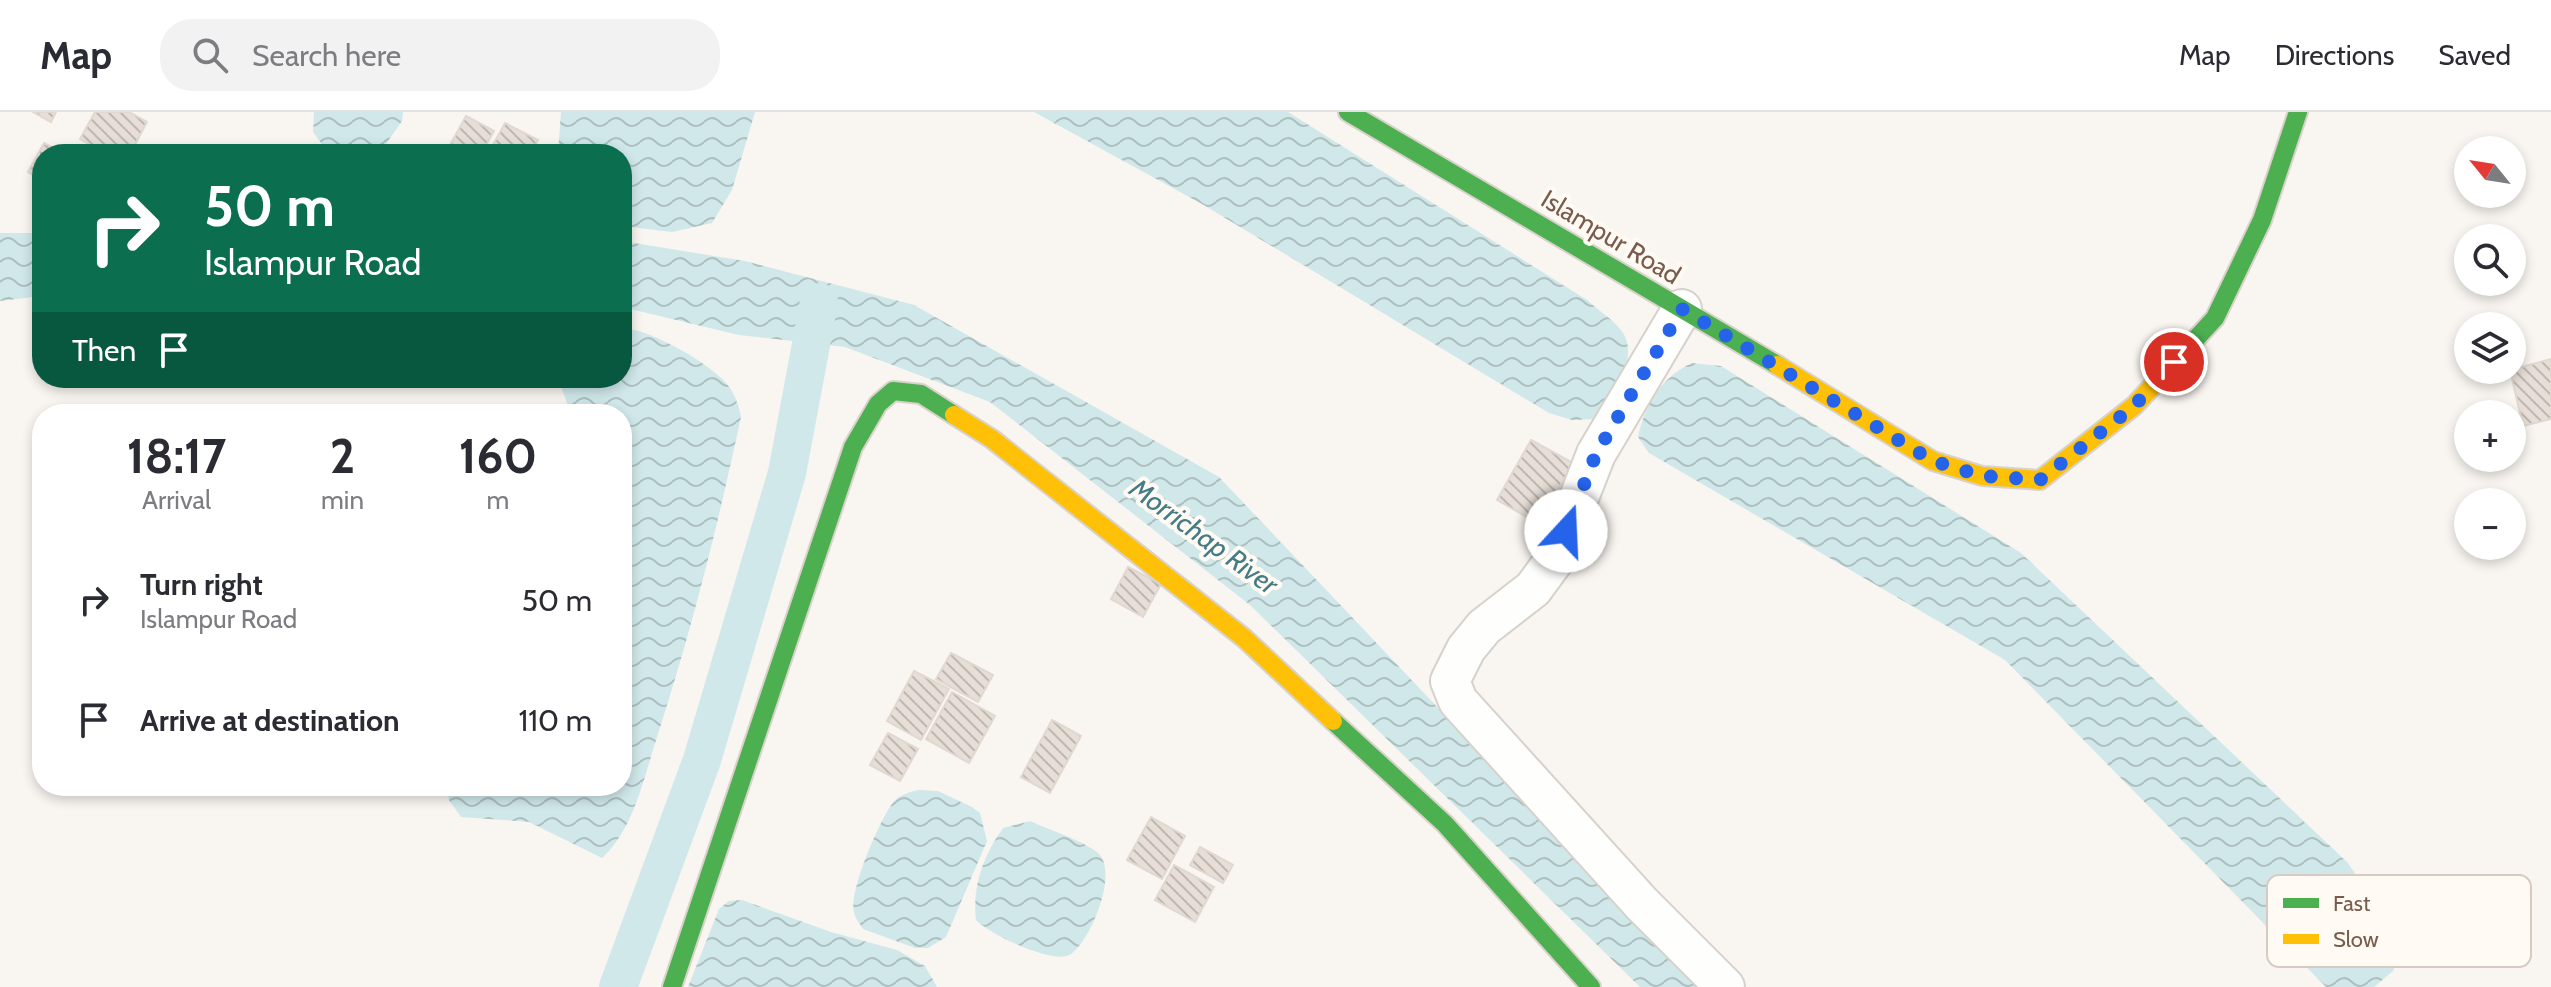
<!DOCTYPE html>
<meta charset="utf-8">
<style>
:root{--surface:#fff;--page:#f2f2f3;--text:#2b2b33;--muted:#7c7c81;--line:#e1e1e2}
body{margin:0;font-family:Cabin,sans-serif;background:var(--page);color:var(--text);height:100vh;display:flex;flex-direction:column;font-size:30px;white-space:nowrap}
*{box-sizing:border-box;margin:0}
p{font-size:26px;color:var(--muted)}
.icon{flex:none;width:44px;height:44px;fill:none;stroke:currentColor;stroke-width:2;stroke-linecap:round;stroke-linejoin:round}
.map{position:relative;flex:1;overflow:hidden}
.details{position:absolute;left:32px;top:292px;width:600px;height:392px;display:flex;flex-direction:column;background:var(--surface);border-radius:32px;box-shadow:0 4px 12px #0003}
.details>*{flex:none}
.guide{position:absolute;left:32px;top:32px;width:600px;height:244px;border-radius:32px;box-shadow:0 4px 12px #0003;background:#0b6e4f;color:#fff;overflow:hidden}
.needle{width:52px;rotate:300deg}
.buttons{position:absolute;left:2454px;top:24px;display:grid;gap:16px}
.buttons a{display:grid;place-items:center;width:72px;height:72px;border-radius:50%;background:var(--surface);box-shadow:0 4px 12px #0003;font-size:40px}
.pin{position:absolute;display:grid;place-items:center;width:68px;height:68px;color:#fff;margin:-34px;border:4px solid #fff;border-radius:50%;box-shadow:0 2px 8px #0007}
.me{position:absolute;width:88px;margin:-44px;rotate:20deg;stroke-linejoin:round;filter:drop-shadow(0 0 6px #0008)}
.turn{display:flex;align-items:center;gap:28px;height:168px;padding:0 40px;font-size:36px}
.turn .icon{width:104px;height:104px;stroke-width:2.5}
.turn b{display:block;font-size:56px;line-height:68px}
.then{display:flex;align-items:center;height:76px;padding:0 40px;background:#0003;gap:16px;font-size:30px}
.eta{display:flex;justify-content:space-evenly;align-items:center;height:136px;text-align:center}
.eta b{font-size:48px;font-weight:700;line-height:56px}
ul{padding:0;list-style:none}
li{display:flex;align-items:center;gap:24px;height:120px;padding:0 40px}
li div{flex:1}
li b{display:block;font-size:30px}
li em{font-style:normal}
header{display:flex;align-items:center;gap:48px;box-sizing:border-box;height:112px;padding:0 40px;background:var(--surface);border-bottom:2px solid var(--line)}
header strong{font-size:38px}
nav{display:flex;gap:44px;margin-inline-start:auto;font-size:28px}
.search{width:560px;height:72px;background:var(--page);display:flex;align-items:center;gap:20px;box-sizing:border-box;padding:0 28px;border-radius:32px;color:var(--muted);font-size:30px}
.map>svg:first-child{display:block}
.water{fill:url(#water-waves)}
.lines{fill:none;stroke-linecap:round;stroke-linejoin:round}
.canal{stroke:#d0e8ea;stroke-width:38}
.building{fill:url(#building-back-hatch);stroke:#e2d8d2;stroke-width:2}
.street-casing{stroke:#d7d1cb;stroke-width:42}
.fast-casing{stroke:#d9d2cb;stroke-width:22}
.slow-casing{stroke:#d9d2cb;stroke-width:22}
.street{stroke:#fefefd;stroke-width:38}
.fast{stroke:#4caf50;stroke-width:18}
.slow{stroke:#ffc107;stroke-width:18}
.route{stroke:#2563eb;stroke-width:14;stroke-dasharray:0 25.2}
.labels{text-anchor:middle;stroke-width:8;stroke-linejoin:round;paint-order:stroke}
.street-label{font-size:26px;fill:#7a5c4d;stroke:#fffaf3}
.water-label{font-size:28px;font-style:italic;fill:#437c86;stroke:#fffaf3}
.key{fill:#fffaf3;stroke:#d7cbc1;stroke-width:2}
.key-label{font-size:22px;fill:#7a5c4d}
</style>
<header>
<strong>Map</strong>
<div class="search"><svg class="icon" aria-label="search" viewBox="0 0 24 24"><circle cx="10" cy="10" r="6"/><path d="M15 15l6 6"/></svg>Search here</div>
<nav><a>Map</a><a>Directions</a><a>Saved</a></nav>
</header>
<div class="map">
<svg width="2551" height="875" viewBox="0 0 2551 875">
<defs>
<pattern id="water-waves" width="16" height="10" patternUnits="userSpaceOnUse" patternTransform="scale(2)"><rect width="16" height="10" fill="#d0e8ea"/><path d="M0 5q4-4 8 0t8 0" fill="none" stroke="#aebfc0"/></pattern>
<pattern id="building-back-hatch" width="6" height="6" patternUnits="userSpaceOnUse" patternTransform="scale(2)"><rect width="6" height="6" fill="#e6ded7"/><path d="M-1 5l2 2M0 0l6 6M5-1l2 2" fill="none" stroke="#bfb7b1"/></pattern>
</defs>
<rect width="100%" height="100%" fill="#f9f5f0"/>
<!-- water -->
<g class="water">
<path d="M314,0H403L402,9L379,42H329L313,20Z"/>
<path d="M561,0H755L732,78L712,111L672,120L622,114V42H558Z"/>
<path d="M1034,0H1288L1587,188C1598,198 1612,207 1621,218C1642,245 1611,285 1597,307L1572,308L1549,301L1202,92Z"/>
<path d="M0,121H42V184L0,189Z"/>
<path d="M622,129L745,149L914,193L1219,365L1703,875H1640L1250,493L990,290L845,235L739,223L622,195Z"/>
<path d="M622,216C648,216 715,253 730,276C736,285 739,295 741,305C718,413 691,520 657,625C644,665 634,717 602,746L529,710L461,705L449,688L447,676L622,674V302H571L558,266H622Z"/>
<path d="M1692,251L1721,254L2021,441L2347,750L2404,831L2393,859L2374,875H2326L2005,548L1649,341L1638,325C1645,293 1661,265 1692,251Z"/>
<path d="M919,678L938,679L972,695L980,701L987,729L946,825L928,836H915L863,817C860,812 855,806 854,800C849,779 879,710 892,692C898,683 909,680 919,678Z"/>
<path d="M1030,709C1047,717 1084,729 1098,741C1119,760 1091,828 1071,842C1055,854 989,822 976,808C972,775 983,744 1003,716Z"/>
<path d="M742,788L831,820L897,838L925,854L937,875H688L719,797L729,789Z"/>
</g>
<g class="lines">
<!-- canal -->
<path class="canal" d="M618,875L702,648L787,361L819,190"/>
</g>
<!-- building -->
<g class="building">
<path d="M33,0H56L51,10Z"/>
<path d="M95,0H129L147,10L130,42H107L80,27Z"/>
<path d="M466,4L494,19L481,42H445Z"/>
<path d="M505,11L538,28L530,42H488Z"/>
<path d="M44,31L64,42H42V68L28,60Z"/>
<path d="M2551,247V307L2523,314L2510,258Z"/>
<path d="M1531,328L1573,351L1539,412L1497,388Z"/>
<path d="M1128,455L1161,472L1143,505L1111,487Z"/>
<path d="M951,541L993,563L978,590L936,567Z"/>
<path d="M914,559L949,577L921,628L887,609Z"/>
<path d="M952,580L995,604L969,651L926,627Z"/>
<path d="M1052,608L1081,624L1050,681L1021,665Z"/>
<path d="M888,621L918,637L900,669L870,653Z"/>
<path d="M1151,705L1185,724L1162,767L1127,748Z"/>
<path d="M1200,735L1233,753L1223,771L1190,753Z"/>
<path d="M1174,753L1214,775L1195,810L1155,788Z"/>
</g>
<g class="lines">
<defs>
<path id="street" d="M1682,197L1596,342L1555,447L1533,477L1484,515L1466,537L1450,569L1458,589L1642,792L1725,875"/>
<g id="fast">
<path d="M1348,0L1777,253"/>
<path d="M2159,267L2215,206L2262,108L2298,0"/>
<path d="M1333,609L1445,712L1591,875"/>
<path d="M672,875L853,335L878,292L893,279L921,282L954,303"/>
</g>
<g id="slow">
<path d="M1777,253L1933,349L1982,364L2040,368L2134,294L2159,267"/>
<path d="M954,303L992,327L1244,526L1333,609"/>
</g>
</defs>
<!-- street casing -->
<use href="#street" class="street-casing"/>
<!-- fast casing -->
<use href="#fast" class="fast-casing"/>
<!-- slow casing -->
<use href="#slow" class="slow-casing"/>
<!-- street -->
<use href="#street" class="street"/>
<!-- fast -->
<use href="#fast" class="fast"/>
<!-- slow -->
<use href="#slow" class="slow"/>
</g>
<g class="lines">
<!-- route -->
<path class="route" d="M1566,419L1596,342L1682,197L1933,349L1982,364L2040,368L2134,294L2174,250"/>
</g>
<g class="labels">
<!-- street labels -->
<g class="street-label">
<text transform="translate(1611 125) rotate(31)" y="9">Islampur Road</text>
</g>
<!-- water labels -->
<g class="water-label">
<text transform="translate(1204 424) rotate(36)" y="10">Morrichap River</text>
</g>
</g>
<!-- legend -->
<rect x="2267" y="763" width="264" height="92" rx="12" class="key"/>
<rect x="2283" y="786" width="36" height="10" fill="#4caf50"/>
<rect x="2283" y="822" width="36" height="10" fill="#ffc107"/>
<g class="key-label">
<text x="2333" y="799">Fast</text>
<text x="2333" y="835">Slow</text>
</g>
</svg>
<div class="buttons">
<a><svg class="needle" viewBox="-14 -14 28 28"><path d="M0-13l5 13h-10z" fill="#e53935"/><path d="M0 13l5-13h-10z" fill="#7c7c81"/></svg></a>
<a><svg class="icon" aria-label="search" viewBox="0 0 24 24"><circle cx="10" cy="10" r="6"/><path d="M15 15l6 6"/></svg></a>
<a><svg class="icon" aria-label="layers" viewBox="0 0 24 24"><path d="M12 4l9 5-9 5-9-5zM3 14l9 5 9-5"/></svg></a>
<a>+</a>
<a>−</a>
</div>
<div class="pin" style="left:2174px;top:250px;background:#d93025"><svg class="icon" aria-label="arrive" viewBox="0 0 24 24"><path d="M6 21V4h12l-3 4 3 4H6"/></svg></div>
<svg class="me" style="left:1566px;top:419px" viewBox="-20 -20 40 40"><circle r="19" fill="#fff"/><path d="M0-13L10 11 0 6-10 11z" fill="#2563eb"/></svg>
<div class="guide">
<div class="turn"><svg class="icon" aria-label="right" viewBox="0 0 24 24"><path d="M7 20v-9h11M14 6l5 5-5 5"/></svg><div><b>50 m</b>Islampur Road</div></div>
<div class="then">Then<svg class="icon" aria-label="arrive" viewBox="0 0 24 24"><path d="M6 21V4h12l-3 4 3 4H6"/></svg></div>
</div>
<section class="details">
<div class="eta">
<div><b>18:17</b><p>Arrival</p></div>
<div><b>2</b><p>min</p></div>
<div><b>160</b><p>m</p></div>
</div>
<ul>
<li><svg class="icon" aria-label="right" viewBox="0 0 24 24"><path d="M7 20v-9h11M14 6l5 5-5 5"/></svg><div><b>Turn right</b><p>Islampur Road</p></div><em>50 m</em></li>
<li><svg class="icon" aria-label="arrive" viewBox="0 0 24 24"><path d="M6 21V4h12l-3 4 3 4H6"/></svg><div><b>Arrive at destination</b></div><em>110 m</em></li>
</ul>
</section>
</div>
